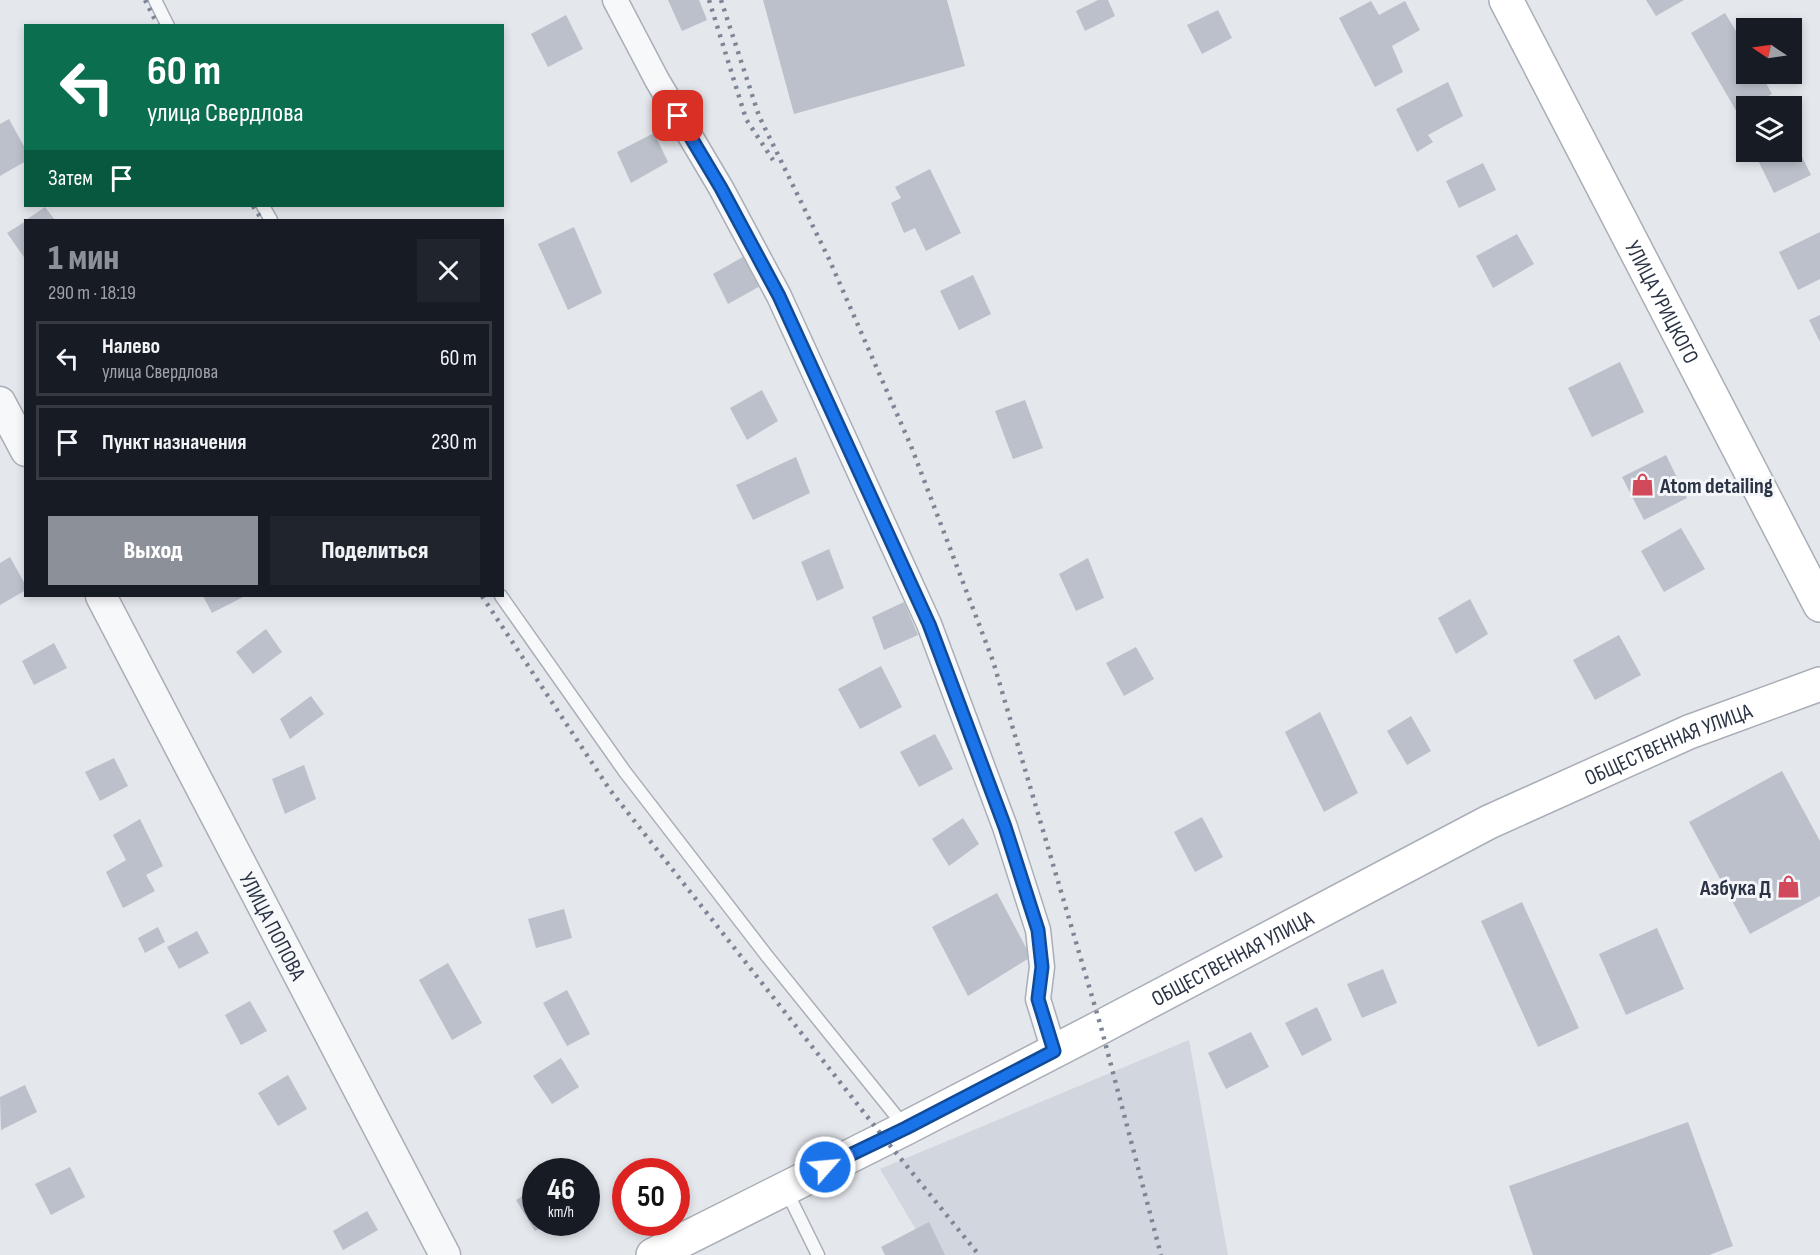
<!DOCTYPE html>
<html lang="ru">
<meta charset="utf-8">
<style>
:root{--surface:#171b24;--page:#20242c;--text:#f1f3f6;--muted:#9ea1a6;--line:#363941;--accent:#8c9099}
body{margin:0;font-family:"Sofia Sans Condensed",sans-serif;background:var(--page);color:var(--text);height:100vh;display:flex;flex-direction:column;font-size:22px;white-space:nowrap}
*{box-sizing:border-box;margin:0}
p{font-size:20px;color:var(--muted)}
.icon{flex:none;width:33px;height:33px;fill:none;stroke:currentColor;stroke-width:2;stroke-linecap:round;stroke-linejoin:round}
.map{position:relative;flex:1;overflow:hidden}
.sheet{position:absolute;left:24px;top:219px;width:480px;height:378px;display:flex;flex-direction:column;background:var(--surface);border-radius:0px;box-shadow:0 3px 9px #0003}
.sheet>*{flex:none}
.guide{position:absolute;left:24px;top:24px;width:480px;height:183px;border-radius:0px;box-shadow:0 3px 9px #0003;background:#0b6e4f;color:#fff;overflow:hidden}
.needle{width:39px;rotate:283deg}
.controls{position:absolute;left:1736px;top:18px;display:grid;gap:12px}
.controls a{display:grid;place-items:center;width:66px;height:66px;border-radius:0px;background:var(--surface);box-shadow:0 3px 9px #0003;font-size:30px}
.speed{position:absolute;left:522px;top:1158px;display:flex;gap:12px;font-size:30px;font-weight:700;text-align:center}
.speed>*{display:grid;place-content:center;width:78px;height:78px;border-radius:50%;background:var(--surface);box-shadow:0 3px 9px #0003;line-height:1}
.speed small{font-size:15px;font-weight:400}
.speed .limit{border:9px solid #d22;background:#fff;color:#111}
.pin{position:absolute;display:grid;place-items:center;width:51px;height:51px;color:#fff;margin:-26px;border-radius:12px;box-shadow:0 3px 9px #0006}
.me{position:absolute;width:66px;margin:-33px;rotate:63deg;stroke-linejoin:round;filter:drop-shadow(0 0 4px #0008)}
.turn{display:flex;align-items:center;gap:21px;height:126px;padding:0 24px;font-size:27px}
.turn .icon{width:78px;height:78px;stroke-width:2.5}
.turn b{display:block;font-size:42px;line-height:51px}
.then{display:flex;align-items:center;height:57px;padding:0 24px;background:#0003;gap:12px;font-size:22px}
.round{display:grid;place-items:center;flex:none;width:63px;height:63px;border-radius:0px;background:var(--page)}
.headline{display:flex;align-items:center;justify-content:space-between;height:102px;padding:0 24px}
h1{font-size:36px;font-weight:800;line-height:45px;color:var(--accent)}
.action{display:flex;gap:12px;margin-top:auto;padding:12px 24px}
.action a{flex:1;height:69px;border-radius:0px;background:var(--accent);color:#fff;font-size:24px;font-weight:800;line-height:69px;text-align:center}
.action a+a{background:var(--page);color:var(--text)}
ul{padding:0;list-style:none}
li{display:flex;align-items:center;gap:18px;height:75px;margin:0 12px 9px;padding:0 12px;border:3px solid var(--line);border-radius:0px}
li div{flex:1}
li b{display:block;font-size:22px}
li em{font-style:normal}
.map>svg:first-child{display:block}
.built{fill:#d2d6de}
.building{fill:#bbc0ca}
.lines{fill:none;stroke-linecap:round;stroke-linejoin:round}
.service-casing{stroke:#a9aeb7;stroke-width:15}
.minor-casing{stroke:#a9aeb7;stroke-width:27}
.tertiary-casing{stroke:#a9aeb7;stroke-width:33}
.secondary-casing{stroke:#a9aeb7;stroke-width:36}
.service{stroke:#f7f8fa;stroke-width:12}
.minor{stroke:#f7f8fa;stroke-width:24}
.tertiary{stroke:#f7f8fa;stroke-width:30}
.secondary{stroke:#fff;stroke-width:33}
.rail{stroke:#7d8696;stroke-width:4.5;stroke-dasharray:3 6;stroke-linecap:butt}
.route-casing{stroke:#114b97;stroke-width:15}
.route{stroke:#1a73e8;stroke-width:10}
.labels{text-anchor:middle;stroke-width:6;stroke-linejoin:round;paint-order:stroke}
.street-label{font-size:22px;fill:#2b3445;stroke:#f4f6f9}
.poi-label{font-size:22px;font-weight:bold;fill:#2b3445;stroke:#f4f6f9;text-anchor:start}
</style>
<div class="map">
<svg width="1820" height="1255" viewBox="0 0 1820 1255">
<rect width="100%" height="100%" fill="#e4e7ec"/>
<!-- built -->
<path class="built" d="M1189,1040L1228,1255H931L880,1169Z"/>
<!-- building -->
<g class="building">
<path d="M668,0H699L707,20L682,31Z"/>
<path d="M763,0H947L965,66L794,114Z"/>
<path d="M1098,0H1108L1115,16L1085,31L1076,11Z"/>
<path d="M1646,0H1684L1656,16Z"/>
<path d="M1371,1L1379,15L1405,1L1420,30L1392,46L1403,72L1375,87L1339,18Z"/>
<path d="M1218,10L1232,38L1202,54L1187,25Z"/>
<path d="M1725,13L1746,48V74H1761L1772,94L1751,106H1746V110L1738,114L1691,33Z"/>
<path d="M566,15L583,49L548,67L531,34Z"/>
<path d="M1448,82L1463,116L1428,135L1433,142L1417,152L1396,109Z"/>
<path d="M9,119L26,150V161L0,176V124Z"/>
<path d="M654,133L668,162L631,183L617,152Z"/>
<path d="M1791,134L1811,175L1774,193L1754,152H1791Z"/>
<path d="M1483,163L1496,190L1459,208L1446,181Z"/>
<path d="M930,169L961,233L926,251L915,228L904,233L891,203L901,198L895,187Z"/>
<path d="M45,207L55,220H26Z"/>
<path d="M26,221V260L7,233Z"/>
<path d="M574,227L602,293L568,310L538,244Z"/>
<path d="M1820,232V279L1798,290L1779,252Z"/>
<path d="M1517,234L1534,264L1493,288L1476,256Z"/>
<path d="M748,254L762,285L728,304L713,274Z"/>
<path d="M973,275L991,314L959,330L940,291Z"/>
<path d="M1820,315V342L1809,320Z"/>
<path d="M1620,362L1644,412L1592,437L1568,388Z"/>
<path d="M762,390L778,421L747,440L730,408Z"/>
<path d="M1025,400L1043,448L1013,459L995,411Z"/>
<path d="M1666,455L1687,498L1644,520L1622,477Z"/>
<path d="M796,457L810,493L753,520L736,485Z"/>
<path d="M1681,528L1705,569L1664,592L1641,551Z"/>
<path d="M829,549L844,588L817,601L801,562Z"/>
<path d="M10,557L26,586V590L0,605V563Z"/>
<path d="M1088,558L1104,598L1076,611L1059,574Z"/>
<path d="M203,596H245L212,613Z"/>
<path d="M1470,599L1488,634L1456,654L1438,618Z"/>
<path d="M904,602L918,635L884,650L872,617Z"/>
<path d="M266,629L282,652L253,674L236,652Z"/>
<path d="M1619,635L1641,675L1595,700L1573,660Z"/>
<path d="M54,643L67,668L34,685L22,661Z"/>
<path d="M1136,647L1154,679L1124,696L1106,663Z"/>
<path d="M881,666L902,707L860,729L838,689Z"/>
<path d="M311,696L324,714L290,739L280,719Z"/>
<path d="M1320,712L1358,793L1324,812L1285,732Z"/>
<path d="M1411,716L1431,751L1407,765L1387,731Z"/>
<path d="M935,734L953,769L919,787L900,752Z"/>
<path d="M114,758L128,786L100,801L85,772Z"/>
<path d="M304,765L316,799L285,814L272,779Z"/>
<path d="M1782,771L1820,841V896L1750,934L1689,822Z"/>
<path d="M1202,817L1223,857L1195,872L1174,832Z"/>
<path d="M963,818L979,844L949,866L932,839Z"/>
<path d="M140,819L163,866L146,875L155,891L123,908L106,872L126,860L113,835Z"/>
<path d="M997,893L1031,957L968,996L932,927Z"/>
<path d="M1522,902L1579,1028L1538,1047L1481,921Z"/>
<path d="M564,909L572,938L536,948L528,919Z"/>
<path d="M158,927L165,942L145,953L138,938Z"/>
<path d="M1657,928L1684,989L1626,1015L1599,954Z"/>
<path d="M197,931L209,953L179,969L167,947Z"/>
<path d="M448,963L482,1023L452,1040L419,980Z"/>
<path d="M1383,969L1397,1003L1362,1018L1347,984Z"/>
<path d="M567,990L590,1034L567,1046L543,1003Z"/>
<path d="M250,1001L267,1031L241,1045L225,1015Z"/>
<path d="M1317,1007L1332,1040L1302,1056L1285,1023Z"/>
<path d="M1251,1032L1269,1067L1226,1089L1208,1053Z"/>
<path d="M561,1058L579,1087L552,1104L533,1076Z"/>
<path d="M288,1075L307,1109L278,1126L258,1093Z"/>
<path d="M25,1085L37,1112L1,1130L0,1097Z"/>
<path d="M1688,1122L1733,1246L1709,1255H1533L1509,1186Z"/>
<path d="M70,1167L85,1197L51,1215L35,1184Z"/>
<path d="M536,1188V1222H549L535,1231L516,1200Z"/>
<path d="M367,1211L378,1230L343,1250L333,1231Z"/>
<path d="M929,1222L945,1255H885L881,1247Z"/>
</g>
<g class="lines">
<defs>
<g id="service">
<path d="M155,0L168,26"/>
<path d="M263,206L271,220"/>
<path d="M501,596L625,772L767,956L905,1127"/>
<path d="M785,1188L818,1255"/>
</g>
<path id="minor" d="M615,0L657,80L721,188L779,296L929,624L1005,827L1038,930L1042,967L1038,999L1054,1051"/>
<g id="tertiary">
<path d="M0,402L26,451"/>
<path id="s1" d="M101,596L445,1255"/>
</g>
<g id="secondary">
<path id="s2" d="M1506,0L1820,605"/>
<path id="s3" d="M653,1255L906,1128L1101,1027L1489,822L1689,732L1820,684"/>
</g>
</defs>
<!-- service casing -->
<use href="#service" class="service-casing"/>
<!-- minor casing -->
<use href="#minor" class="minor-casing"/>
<!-- tertiary casing -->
<use href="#tertiary" class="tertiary-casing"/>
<!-- secondary casing -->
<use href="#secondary" class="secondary-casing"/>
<!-- service -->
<use href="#service" class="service"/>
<!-- minor -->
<use href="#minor" class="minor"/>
<!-- tertiary -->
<use href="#tertiary" class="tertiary"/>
<!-- secondary -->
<use href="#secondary" class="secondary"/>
<!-- rail -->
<g class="rail">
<path d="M145,0L158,26"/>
<path d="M709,0L746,119L773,160"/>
<path d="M721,0L759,116L829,259L911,446L993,661L1101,1027L1161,1255"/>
<path d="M253,206L262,220"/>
<path d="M482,596L610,790L884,1138L979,1255"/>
</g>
</g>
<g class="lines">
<defs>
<path id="route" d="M678,116L721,188L779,296L929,624L1005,827L1038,930L1042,967L1038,999L1054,1051L906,1128L825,1167"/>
</defs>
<!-- route casing -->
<use href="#route" class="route-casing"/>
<!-- route -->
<use href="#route" class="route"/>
</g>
<!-- icons -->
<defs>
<symbol id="shop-bare" viewBox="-9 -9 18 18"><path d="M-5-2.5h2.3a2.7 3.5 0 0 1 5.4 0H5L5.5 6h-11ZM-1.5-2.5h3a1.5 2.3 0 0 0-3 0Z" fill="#d1495b" stroke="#f4f6f9" stroke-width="2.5" paint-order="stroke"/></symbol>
</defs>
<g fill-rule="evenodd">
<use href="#shop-bare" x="1626" y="468" width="33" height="33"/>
<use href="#shop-bare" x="1772" y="870" width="33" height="33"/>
</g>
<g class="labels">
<!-- street labels -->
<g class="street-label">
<text dy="8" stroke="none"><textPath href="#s2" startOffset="340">УЛИЦА УРИЦКОГО</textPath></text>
<text dy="8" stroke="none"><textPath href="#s3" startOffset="1137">ОБЩЕСТВЕННАЯ УЛИЦА</textPath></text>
<text dy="8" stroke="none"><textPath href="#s1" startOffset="372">УЛИЦА ПОПОВА</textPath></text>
<text dy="8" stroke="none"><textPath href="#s3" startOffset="651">ОБЩЕСТВЕННАЯ УЛИЦА</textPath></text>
</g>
<!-- poi labels -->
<g class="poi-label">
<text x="1660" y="493">Atom detailing</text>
<text x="1771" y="895" text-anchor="end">Азбука Д</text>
</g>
</g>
</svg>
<div class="controls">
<a><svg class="needle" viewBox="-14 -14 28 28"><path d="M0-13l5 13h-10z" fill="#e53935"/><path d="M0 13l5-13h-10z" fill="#9ea1a6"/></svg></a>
<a><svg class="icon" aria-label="layers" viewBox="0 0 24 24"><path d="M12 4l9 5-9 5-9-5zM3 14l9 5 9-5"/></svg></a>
</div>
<div class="speed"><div>46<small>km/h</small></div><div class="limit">50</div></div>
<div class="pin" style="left:678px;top:116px;background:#d93025"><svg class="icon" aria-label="arrive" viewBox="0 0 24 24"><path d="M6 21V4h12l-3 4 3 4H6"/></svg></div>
<svg class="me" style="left:825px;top:1167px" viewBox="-20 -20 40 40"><circle r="17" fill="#1a73e8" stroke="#fff" stroke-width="3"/><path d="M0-11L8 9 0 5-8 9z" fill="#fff"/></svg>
<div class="guide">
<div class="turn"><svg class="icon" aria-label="left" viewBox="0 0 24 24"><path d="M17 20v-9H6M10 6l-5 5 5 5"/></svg><div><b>60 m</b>улица Свердлова</div></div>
<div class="then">Затем<svg class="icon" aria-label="arrive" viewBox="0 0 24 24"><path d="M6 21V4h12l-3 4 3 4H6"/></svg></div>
</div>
<section class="sheet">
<div class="headline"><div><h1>1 мин</h1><p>290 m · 18:19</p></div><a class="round"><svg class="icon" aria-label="close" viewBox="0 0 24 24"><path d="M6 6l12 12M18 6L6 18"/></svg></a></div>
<ul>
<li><svg class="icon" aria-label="left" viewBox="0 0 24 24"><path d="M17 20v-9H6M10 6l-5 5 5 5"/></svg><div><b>Налево</b><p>улица Свердлова</p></div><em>60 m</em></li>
<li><svg class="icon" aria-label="arrive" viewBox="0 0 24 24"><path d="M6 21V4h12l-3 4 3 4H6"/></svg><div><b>Пункт назначения</b></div><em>230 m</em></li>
</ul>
<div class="action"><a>Выход</a><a>Поделиться</a></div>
</section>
</div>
